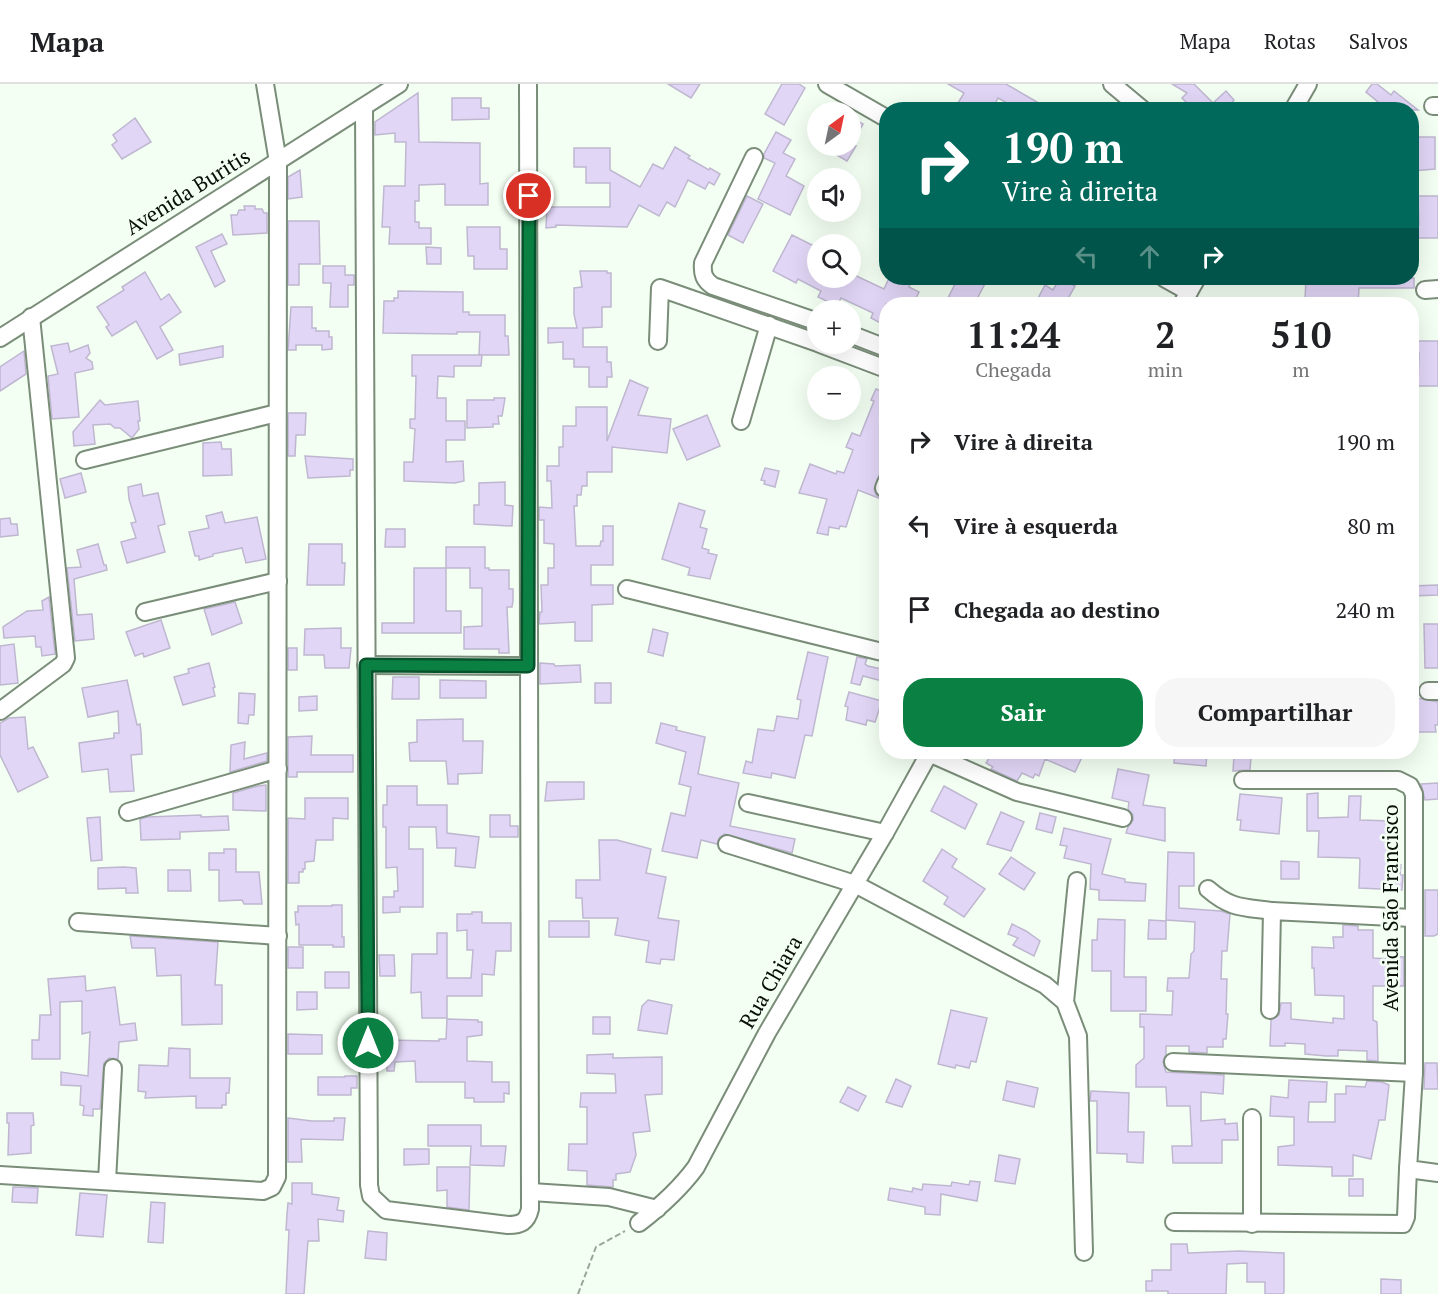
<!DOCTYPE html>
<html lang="pt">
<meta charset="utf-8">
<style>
:root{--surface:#fff;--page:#f6f6f6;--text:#202124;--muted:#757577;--line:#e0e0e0;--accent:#0b8043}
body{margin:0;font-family:"PT Serif",serif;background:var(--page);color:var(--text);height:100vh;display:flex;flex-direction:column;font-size:22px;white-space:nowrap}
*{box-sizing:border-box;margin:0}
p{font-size:20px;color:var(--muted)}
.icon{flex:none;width:33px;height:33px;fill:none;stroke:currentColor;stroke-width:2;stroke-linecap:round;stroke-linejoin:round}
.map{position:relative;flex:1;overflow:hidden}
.drawer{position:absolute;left:879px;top:213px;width:540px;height:462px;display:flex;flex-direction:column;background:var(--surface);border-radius:24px;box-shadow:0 6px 24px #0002}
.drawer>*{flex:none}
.hud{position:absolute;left:879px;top:18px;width:540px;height:183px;border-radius:24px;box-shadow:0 6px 24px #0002;background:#00695c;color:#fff;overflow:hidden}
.needle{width:39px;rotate:33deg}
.controls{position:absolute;left:807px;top:18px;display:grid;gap:12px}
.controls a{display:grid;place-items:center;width:54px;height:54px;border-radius:50%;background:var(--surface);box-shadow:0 6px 24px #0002;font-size:30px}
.pin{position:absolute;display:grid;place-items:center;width:51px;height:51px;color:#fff;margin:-26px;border:3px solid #fff;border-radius:50%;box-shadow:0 2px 6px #0007}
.me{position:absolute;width:66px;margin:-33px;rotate:0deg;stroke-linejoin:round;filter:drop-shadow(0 0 4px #0008)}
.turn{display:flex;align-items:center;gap:21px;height:126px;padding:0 24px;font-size:27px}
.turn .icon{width:78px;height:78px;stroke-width:2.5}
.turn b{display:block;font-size:42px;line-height:51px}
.lanes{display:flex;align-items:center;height:57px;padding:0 24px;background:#0003;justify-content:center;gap:30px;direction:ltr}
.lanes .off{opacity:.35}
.eta{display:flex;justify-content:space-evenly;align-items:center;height:102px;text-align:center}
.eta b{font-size:36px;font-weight:800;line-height:42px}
.primary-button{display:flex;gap:12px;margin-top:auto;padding:12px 24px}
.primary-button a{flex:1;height:69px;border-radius:24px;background:var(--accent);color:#fff;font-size:24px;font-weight:800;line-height:69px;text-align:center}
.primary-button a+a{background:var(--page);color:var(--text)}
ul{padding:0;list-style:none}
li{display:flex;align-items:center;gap:18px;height:84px;padding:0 24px}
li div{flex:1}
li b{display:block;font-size:22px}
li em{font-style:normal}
header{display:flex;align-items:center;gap:36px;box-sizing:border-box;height:84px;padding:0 30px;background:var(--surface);border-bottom:2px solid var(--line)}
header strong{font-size:28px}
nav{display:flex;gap:33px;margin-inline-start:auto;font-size:21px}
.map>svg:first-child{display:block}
.building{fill:#e2d6f6;stroke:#bfb7d0;stroke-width:1.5}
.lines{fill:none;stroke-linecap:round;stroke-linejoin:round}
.minor-casing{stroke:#7a8d79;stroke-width:20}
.path{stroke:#9ba69b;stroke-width:2;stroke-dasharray:6 3;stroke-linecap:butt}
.minor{stroke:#fff;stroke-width:16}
.route-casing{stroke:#07532c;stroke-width:15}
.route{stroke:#0b8043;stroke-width:10}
.labels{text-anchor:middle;stroke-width:5;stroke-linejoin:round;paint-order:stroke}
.street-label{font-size:21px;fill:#090f08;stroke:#f2fff2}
</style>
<header>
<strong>Mapa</strong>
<nav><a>Mapa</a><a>Rotas</a><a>Salvos</a></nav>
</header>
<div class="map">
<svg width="1438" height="1210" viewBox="0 0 1438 1210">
<rect width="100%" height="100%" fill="#f2fff2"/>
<!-- building -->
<g class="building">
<path d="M668,0H700L691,14Z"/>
<path d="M782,0H799L805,4L784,41L765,30Z"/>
<path d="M948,0H1006L1051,26H1020L998,14L992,26H970L958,19L964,9Z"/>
<path d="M1172,0H1194L1213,19L1226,7L1234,16L1227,26H1194L1182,14L1187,9Z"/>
<path d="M1372,0H1377L1391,11L1394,7L1418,26H1388L1366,8Z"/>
<path d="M418,9L419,58L480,59V100L488,99V121H445V100L419,101V117H415V138H419V144H431V160H389L390,143H382L384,102H405L406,58H395V49L375,51V38Z"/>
<path d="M452,14H481V24H489V35L452,36Z"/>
<path d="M850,33L863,40L851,62H856L847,77L821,62H850Z"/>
<path d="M135,34L151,58L122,75L112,61L117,57L113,51Z"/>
<path d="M776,48L791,56L783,69L795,75L786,92L804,102L790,131L758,115L775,79L764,74V70Z"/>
<path d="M1412,53H1435V85L1412,87Z"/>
<path d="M675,63L690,72L688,74L709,86L710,84L720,90L714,101L709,98L705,105L688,96L675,123L667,118L659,132L639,121L627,143L556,141V143L546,144L547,123H610V99H586V83H574V64H610V86L640,103L653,80L663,85Z"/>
<path d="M300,86L302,113L288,115V93Z"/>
<path d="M747,112L763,120L743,159L728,151Z"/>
<path d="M1418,112H1438V154H1415V141H1419Z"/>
<path d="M244,122H255V125H262L264,129H267V149L233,151L231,131H237L239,126H245Z"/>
<path d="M288,137H319L320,180H299V201H288Z"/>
<path d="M467,143H500V165H507V185H474V172H468Z"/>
<path d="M222,150L227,160L211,167L225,197L215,203L196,163Z"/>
<path d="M792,151L818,164V194H850V189L884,205L889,194H913L909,203L919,208L913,220H886V242L871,234L873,229L841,214L837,222L818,213L821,207L798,195L796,199L773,187Z"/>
<path d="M426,163L441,164V180H427Z"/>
<path d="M323,182H345V191H354V201H348V223H330L331,199H323Z"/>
<path d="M580,187H607V189H611V223H602V243L583,244V263H607V278H611L612,293H607V303H589V283H574V275H563V258L548,259V244H577L574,230V204L582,203Z"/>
<path d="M145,188L161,216L169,210L181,228L160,243L173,266L157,275L136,237L112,252L106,243L109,241L97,223L124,206L122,203Z"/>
<path d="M958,194H988L978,213L990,220H945Z"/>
<path d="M1060,194L1075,202L1065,220H1035L1045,201L1053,206Z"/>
<path d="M1306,194H1414V204H1359L1358,220H1335V217L1305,216Z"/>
<path d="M398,207L463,208V228H469V231H505V252H508L509,271H479L480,248H457V250L383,249L384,217H394V214H398Z"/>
<path d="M291,223H312V244H316V247H329V253H332V265L322,266V261H296V266H288Z"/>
<path d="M1412,257H1438V302H1418L1419,269H1412Z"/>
<path d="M68,259L70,268L88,261L90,269L86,274L92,278L93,285L75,289L79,333L52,335L48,292L58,290L51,262Z"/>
<path d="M223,262V273L180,281L179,270Z"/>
<path d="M24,267L26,290L0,307V283Z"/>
<path d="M412,271H482L481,282H454V293L438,292L437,314H446V337H465V356H446V378L463,377L464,397L455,399L404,397V378H413L415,345L410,344V335H415L416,292H412Z"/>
<path d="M630,296L648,304L638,331L671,335L667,369L612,363V388H587V402H582L581,411H577V422H574L576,462H600L601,457H603V442H613V481H591V501H613V520L592,521V557H575V538L539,540L540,528H542L541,501H548V484H554V460L544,459V436H539V423L552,424L551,397H547V382H559V363H563V342H576V323H607V357Z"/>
<path d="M876,305L886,309V389L879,391L874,405L876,411L881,414H886V417L858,406L846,443L840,442L839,445L829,443L828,451L817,449L827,415L799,409L810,380L836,390L837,387L844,389L853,366L846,363L852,349L860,352L874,317L871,316Z"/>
<path d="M494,314H505L502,332H498L499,340H493V343L467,344V316H494Z"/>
<path d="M100,316L105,321L138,317L140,337H138L139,345L132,354L120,344H115L110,340L93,341L95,360L74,362L73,348Z"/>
<path d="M288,329H306L305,351H296L295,372H288Z"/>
<path d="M707,331L720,362L687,376L673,345Z"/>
<path d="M221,358L222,365H231L232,391L203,392V359Z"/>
<path d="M305,372L353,375V386H350V392L308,394Z"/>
<path d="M765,384L779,387L775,403L764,400L765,397L761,396Z"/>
<path d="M81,389L86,408L65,414L60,395Z"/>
<path d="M505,398V421L513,422L512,442L474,440V421H479V399Z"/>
<path d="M141,400L143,412L158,409L165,440L158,442L165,468L127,479L121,458L136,454L131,439L136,438L129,415L128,403Z"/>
<path d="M679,419L705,427L700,443L707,445L702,464L709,466L708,469L717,471L710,495L688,491L690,484L662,475Z"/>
<path d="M222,428L225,439L257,433L266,475L246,479L242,464L213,470V472L199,476V472H195L189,448L209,444L206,432Z"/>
<path d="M10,434L11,440H17L18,451L0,453V435Z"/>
<path d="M386,445H405V463H385Z"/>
<path d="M98,460L104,481H106L107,486L74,495L77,531L92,530L94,555L75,557L67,484L81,483L77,466Z"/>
<path d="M309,460H342V479H345L344,501H307Z"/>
<path d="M446,463H485V484H489V486H509V505H513V517L512,523H507L509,569H499V565H464V543L482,542V504H470V484H446Z"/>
<path d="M414,484H446V527H461V549H382V539H414Z"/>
<path d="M1438,501V511L1412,512V502Z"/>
<path d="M49,513L55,570L42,572L41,563H36L35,552L4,554L3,543L27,527L43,526L42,517Z"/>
<path d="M235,518L242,539L212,551L204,525Z"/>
<path d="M161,536L170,564L144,573L143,569L135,572L126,548Z"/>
<path d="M1424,540H1438V584H1425Z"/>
<path d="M341,544V564H351L349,584H325L324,571H304L305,545Z"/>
<path d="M653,545L668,549L663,572L648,568Z"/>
<path d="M14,560L18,599L0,601V562Z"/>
<rect x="288" y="564" width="9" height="22"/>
<path d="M808,568L828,573L812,652L805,651L795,694L772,689L771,694L743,689L746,677L752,679L758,645L774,647L777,632L798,635L801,616L797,615Z"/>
<path d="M857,573L867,575L865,580L868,582L886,586V598L863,592L860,601L851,599Z"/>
<path d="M209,579L215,603L213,604L215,612L183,621L174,593L189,589L188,585Z"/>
<path d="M540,579L554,580L555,582L580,581L581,598L540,600Z"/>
<path d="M393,593H419V615H392Z"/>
<path d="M127,596L137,641L140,640L141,648L142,670L131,671L134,707L110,708L108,685L82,688L79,659L114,654V649H119L118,627L88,633L82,604Z"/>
<path d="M440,596L486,597V614H440Z"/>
<rect x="595" y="599" width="16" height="20"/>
<path d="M849,608L882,617L875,638L867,636L866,641L846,636L848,623L845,622Z"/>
<path d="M239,609L255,610L254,631H249L248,640L238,639Z"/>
<path d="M317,612V626L299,627V613Z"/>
<path d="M1417,614L1438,618V641H1435L1436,648H1418Z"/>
<path d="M25,633L28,665L33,663L48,693L18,708L0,671V639L9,634Z"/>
<path d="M463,635V657H483L482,689L458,690V700H448L446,677H410L409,659L417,658V636Z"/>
<path d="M661,639L677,643L676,646L705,653L698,690L739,699L730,742L795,755L792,769L725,750L720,753L717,760L701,756L697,774L662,767L671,729L685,732L691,703L679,700L686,668L656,659Z"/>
<path d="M312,652L311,671H353V688H297V693H288V653Z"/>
<path d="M245,658L244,675L267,669V677L230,688L231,661Z"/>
<path d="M993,668H1016L1024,672L1027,668H1074L1083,671L1075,688L1045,675L1039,692L1035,690L1033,694L1022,689L1017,697L991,685L993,683L986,679Z"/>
<path d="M1175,668H1207L1206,682L1174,679Z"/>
<path d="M1234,672L1251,673L1250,686L1233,687Z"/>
<path d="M1118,685L1149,691L1143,721L1165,724V757L1126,749L1128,743L1133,736V731L1128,725L1129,718L1112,714Z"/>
<path d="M547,698H584V715L545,717Z"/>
<path d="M1438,699V715L1425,716L1421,700Z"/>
<path d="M266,701V727L233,726V709L258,702Z"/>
<path d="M387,702H417V721H447V749L479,753L475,784L455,782L456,764H437L436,743H409V765H423V823H400V828L383,829V813H394V807H398L397,783L386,784V743H383V721H387Z"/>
<path d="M944,702L977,720L965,745L931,727Z"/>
<path d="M1318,709V734L1348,733L1349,712H1361L1360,736L1392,737L1390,781H1401L1400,791H1403L1402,806L1359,804L1360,776L1359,774L1318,773L1319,747H1307V710Z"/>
<path d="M1240,710L1282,714L1279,750L1240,746L1241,736H1237Z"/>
<path d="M305,714H348V735L333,734V756H316L314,777L305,778V785H303V788H299V799H288V734L305,735Z"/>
<path d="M1001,728L1024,738L1011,767L987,760Z"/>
<path d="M1040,729L1056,733L1052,749L1036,745Z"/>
<path d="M201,731V733L228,732L229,746L180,748V755L141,756L140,735L147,733Z"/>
<path d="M490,731H510V742H518V753H490Z"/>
<path d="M100,733L102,776L91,777L87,734Z"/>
<path d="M1064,744L1111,755L1102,790L1125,795V798L1146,800L1145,817L1099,816V806L1090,805L1091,780L1064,774L1067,762L1060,761Z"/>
<path d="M599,756H617L651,765L646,789L666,793L658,834L679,837L674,876L661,875L660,880L646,878L649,857L615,851L618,834H583L582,814H576V796H600Z"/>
<path d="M224,765H236V788H259L262,820H244L242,816L219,817V786H209V769H224Z"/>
<path d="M942,765L957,775L952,783L985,805L964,833L944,820L948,813L923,797Z"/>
<path d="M1168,768L1194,769V802H1179V824L1221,827L1230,830L1227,867H1222L1221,895H1227L1226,930H1228L1226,955H1223V963H1207V969L1189,968V962H1166V970L1163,978L1166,988L1224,991L1223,1010L1201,1008V1037L1225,1035V1040L1237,1039L1238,1056H1222V1079H1173L1172,1062H1192L1190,1022H1167L1166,1003H1136V981L1144,974V943H1140V930L1172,931L1173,907H1167L1168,894H1189L1191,870L1194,867L1195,838L1166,836Z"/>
<path d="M1011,773L1035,789L1024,806L999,790Z"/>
<path d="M1281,777L1299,778V795H1281Z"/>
<path d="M124,783L136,784L138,809H126V804L98,805V784Z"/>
<path d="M168,786H190L191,807H168Z"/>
<path d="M1425,806H1438V850L1434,852H1425Z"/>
<path d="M332,821H342V853H344V863H333V861H299V840L296,841L295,828H298V822H332Z"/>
<path d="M472,828H482V839H511V867H496L494,891L482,890V912H447V934H422L421,908L411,909L412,870H437V849H447V894H471L473,866H467V846L457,847V830H472Z"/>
<path d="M1098,835L1125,836L1124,893H1146V927H1111V887H1092V856H1097Z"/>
<path d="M1149,836L1166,837V855H1148Z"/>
<rect x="549" y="837" width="40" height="16"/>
<path d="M1012,840L1026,847L1040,857L1034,872L1013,861L1018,854L1008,850Z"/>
<path d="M1343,841L1358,842V846H1373V874L1392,875V872L1404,873V902H1373V936L1377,938L1378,977L1367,976V967L1338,966V972H1326L1305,970V960L1285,959V962H1270L1271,936L1279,931L1281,919H1291V935L1333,939V934L1344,935V912L1315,911L1314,884H1312V863L1334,864L1333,853H1343Z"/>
<path d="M130,852L218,858L215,901H222V940L182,941L181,891L157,892L155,864H132Z"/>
<rect x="288" y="863" width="15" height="21"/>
<path d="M379,871H394L395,892H380Z"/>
<rect x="325" y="888" width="24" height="16"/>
<path d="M85,892L86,907L115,903L120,941L135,939L137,956L119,958L118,975L109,974L104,979L100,1025H93V1032L83,1031L84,1022L80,1021L81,1002L61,1001V988L88,992L90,948L82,950V917L60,918V975H32V956H39L40,931H51L48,895Z"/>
<path d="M297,908H317V925L297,926Z"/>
<path d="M648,916L672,921L667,950L638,946L642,922Z"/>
<path d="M951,926L987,934L976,978L971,977L969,984L956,981L955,984L938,980Z"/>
<rect x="593" y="933" width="17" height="17"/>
<path d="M447,935L478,936V938H482V951L467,953V977L492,978V998H509V1010L504,1009V1018H474V1014H465V998H416L415,977L395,978L394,987H387L386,956L439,957V955H446Z"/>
<path d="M288,950L322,951V970H288Z"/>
<path d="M169,964L190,965V994H230L229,1009H226V1021H222V1024H196V1012L145,1014L146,1008L138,1007L139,981L168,982Z"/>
<path d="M613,970V974L662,973V1010L645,1011L650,1047L633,1049L636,1071L630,1088L616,1090V1096H613V1103L587,1101V1087L568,1086L569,1060H587V1023H580L581,1009H616L615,990L587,989V971Z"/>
<path d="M1425,979H1437L1438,1005H1424Z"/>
<path d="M345,992H357V1004H351V1011H318V993H345Z"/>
<path d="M896,995L911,1002L902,1023L886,1018Z"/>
<path d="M1289,996L1327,998L1326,1018H1309L1308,1038H1335V1010H1346V1002L1365,1003L1367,997L1382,998L1389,1001L1385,1036H1379L1371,1075L1353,1071V1092H1332V1083L1278,1081V1063L1294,1061V1033L1270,1032L1271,1012L1288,1014Z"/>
<path d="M1007,997L1038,1004L1034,1023L1003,1016Z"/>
<path d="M848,1003L866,1012L858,1027L840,1018Z"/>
<path d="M1091,1007L1129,1009L1128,1048H1144L1143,1079L1127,1078V1070L1097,1069V1017H1090Z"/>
<path d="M7,1029H33L34,1041L31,1042V1069L8,1071L9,1039H7Z"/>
<path d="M288,1034L312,1037H334V1034H345L343,1056L301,1055L302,1078H288Z"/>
<path d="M428,1041H481V1062H506L504,1082L470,1081L471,1062H428Z"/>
<path d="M404,1065H429V1080L404,1081Z"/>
<path d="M999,1071L1020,1075L1015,1100L995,1097Z"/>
<path d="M437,1083H470L469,1126L447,1123V1106L437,1107Z"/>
<rect x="1349" y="1095" width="14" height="17"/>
<path d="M970,1097L980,1098L977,1117L941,1110L940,1131L925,1130V1123L888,1116L890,1104L912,1108L913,1104L922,1106L923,1100L951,1102L952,1098L969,1101Z"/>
<path d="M292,1099H312V1110L339,1114L337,1126L344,1127L343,1138L318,1135L319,1157H308L304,1210H286L289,1146H286L287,1130L288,1119L292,1120Z"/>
<path d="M13,1103L38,1104L37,1119L12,1118Z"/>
<path d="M80,1109L107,1111L103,1153L76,1151Z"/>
<path d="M151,1118L165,1119L163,1159L148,1158Z"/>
<path d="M368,1147L387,1149L386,1176L365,1174Z"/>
<path d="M1171,1160H1187L1188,1169L1239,1167L1284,1169V1208L1283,1210H1265V1198H1247V1179L1227,1180L1226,1210H1168V1207H1146V1197H1152V1186H1171Z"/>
<path d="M1381,1195L1401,1196V1210H1381Z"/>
</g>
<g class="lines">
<defs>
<g id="minor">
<path d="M827,0L886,34"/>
<path d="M1112,0L1143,26"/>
<path d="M1433,22H1438"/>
<path d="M364,23L369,1101L371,1112L386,1126L508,1141C521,1141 527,1138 530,1125L528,0"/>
<path d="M1293,26L1308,0"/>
<path d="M754,73L703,179C702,190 704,196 713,202L818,238"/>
<path d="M1164,194L1189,208"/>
<path d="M1425,206L1438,205"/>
<path d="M1182,220L1197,194"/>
<path d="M850,250L886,264"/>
<path d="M0,254L399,0"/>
<path d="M658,257L660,204L818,259"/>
<path d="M820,260L886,285"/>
<path d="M741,337L769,241"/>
<path d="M85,376L277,329"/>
<path d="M884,404L886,399"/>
<path d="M627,505L886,569"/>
<path d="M145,528L278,497"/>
<path d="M366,581L528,582"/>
<path d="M1428,607H1438"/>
<path d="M0,627L63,580L66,574L31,233"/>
<path d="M929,669L1017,708L1123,734"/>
<path d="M1243,696H1398L1410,702L1414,710V989L1408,1085L1438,1089"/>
<path d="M748,719L885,749"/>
<path d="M128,728L278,685"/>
<path d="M727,760L855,800L1045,901L1065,918L1078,952L1084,1168"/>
<path d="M1208,805C1231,825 1243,823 1272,827"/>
<path d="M78,838L278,852"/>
<path d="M1065,918L1077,797"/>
<path d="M1270,926L1272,827L1412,834"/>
<path d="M1173,978L1414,989"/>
<path d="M1252,1034V1140"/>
<path d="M0,1091L263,1107L272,1103L277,1093L278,78L265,0"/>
<path d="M107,1097L113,984"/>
<path d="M531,1108L609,1113L657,1125"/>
<path d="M1174,1138L1403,1140L1406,1133L1408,1085"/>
<path d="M639,1139C661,1122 680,1105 696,1083L767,949L885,749L930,668"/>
</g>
</defs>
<!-- minor casing -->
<use href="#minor" class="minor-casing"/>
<!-- path -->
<path class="path" d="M578,1210L596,1163L625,1147"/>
<!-- minor -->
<use href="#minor" class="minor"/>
</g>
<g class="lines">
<defs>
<path id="route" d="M368,959L366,581L528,582L529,112"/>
</defs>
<!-- route casing -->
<use href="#route" class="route-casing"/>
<!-- route -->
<use href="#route" class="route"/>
</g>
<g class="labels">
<!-- street labels -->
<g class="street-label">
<text transform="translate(188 108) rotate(-32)" y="7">Avenida Buritis</text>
<text transform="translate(1391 824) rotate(-90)" y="7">Avenida São Francisco</text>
<text transform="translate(771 898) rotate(-60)" y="7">Rua Chiara</text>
</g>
</g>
</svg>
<div class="controls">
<a><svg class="needle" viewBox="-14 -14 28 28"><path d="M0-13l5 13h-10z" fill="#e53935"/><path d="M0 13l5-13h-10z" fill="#757577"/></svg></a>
<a><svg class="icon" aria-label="sound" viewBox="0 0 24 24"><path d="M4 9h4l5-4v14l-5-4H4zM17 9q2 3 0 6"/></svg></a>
<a><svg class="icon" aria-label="search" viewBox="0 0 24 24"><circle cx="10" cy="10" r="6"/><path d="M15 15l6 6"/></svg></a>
<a>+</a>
<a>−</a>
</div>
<div class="pin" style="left:529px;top:112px;background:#d93025"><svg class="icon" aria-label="arrive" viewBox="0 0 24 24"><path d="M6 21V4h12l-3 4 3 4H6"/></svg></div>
<svg class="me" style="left:368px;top:959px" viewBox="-20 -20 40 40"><circle r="17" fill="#0b8043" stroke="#fff" stroke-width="3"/><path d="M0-11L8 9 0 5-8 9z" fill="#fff"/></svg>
<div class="hud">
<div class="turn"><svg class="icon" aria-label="right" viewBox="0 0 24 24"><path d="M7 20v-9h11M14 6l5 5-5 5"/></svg><div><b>190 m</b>Vire à direita</div></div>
<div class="lanes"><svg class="icon off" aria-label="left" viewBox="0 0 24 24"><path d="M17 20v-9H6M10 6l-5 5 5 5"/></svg><svg class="icon off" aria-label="ahead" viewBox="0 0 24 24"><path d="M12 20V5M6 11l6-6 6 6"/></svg><svg class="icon" aria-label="right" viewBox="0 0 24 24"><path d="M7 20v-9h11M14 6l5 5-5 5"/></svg></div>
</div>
<section class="drawer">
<div class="eta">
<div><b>11:24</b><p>Chegada</p></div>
<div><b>2</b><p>min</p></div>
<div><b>510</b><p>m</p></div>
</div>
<ul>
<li><svg class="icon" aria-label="right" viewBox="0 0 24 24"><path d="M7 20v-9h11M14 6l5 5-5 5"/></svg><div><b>Vire à direita</b></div><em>190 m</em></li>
<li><svg class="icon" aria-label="left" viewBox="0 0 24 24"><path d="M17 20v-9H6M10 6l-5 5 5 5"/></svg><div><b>Vire à esquerda</b></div><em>80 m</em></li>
<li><svg class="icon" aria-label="arrive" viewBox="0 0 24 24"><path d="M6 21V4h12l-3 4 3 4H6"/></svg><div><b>Chegada ao destino</b></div><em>240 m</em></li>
</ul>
<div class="primary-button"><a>Sair</a><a>Compartilhar</a></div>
</section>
</div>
